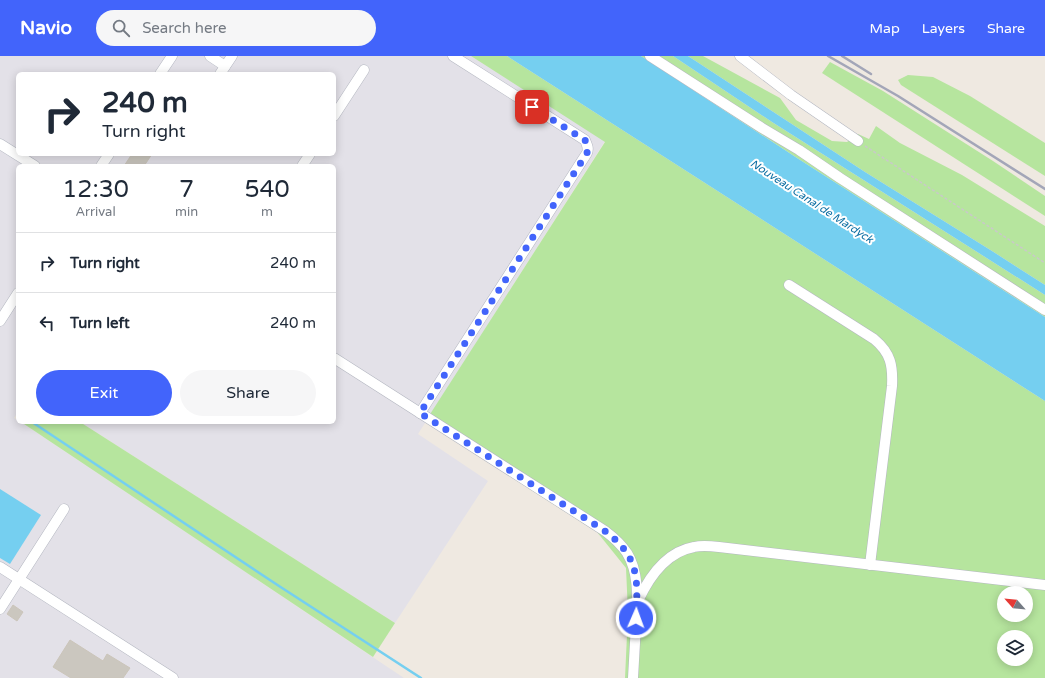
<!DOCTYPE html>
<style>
:root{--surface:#fff;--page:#f6f6f7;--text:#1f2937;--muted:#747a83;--line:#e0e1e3;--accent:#4264fb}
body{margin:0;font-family:"Varela Round",sans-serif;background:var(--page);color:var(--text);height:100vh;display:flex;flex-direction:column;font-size:15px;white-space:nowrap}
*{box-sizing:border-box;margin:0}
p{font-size:13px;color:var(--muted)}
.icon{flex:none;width:22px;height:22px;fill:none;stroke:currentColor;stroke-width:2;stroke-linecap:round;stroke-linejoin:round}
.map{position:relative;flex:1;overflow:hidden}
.drawer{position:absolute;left:16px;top:108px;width:320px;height:260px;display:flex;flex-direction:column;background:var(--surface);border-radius:6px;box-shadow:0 2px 10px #0003}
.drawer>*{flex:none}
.top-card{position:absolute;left:16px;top:16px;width:320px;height:84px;border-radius:6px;box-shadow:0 2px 10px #0003;background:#fff;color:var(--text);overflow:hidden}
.needle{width:26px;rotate:297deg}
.tools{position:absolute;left:997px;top:530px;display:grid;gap:8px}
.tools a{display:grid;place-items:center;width:36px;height:36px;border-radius:50%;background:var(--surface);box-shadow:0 2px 10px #0003;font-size:20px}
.pin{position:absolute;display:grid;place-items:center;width:34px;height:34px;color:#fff;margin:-17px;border-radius:8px;box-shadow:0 2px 6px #0006}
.me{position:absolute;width:44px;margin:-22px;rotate:2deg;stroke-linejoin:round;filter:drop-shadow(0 0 3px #0008)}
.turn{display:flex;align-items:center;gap:14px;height:84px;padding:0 20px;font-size:18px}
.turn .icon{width:52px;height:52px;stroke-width:2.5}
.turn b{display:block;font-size:28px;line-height:34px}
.eta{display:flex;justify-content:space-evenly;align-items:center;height:68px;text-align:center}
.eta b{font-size:24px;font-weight:600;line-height:28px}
.cta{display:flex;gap:8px;margin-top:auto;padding:8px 20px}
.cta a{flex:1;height:46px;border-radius:24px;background:var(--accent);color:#fff;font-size:16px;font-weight:600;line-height:46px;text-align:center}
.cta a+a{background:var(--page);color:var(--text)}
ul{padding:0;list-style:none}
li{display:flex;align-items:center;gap:12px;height:60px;padding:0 20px;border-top:1px solid var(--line)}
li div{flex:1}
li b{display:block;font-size:15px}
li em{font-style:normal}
header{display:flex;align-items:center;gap:24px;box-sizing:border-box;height:56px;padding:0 20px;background:var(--accent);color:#fff}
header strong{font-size:19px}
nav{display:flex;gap:22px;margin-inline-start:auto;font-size:14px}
.search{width:280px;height:36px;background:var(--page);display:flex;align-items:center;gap:10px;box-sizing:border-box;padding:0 14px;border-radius:22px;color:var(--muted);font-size:15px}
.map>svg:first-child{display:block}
.industrial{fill:#e3e1e8;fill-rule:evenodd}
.green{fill:#b6e59e;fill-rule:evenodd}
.water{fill:#75cff0}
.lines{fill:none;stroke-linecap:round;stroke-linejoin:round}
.stream{stroke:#75cff0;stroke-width:2.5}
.building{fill:#cbc7bf;stroke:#cbc5ba}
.minor-casing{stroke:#b4b7c1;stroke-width:11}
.path{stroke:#c9c9c9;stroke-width:1.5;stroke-dasharray:3 2;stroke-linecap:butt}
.minor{stroke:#fff;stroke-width:10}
.rail{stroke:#a3a6b8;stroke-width:2.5}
.route{stroke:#4264fb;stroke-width:7;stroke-dasharray:0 12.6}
.labels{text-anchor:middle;stroke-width:4;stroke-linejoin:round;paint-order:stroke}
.water-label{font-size:11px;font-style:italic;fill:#0d6fa3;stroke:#fff}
</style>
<header>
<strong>Navio</strong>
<div class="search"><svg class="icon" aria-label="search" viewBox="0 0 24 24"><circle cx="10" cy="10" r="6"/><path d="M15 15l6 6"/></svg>Search here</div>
<nav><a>Map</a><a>Layers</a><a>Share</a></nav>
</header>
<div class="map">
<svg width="1045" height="622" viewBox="0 0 1045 622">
<rect width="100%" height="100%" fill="#efe9e1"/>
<!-- industrial -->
<path class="industrial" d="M0,0H471L605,85L418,378L488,425L395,567L80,366H334V110H18V356L14,362L18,364V366H21L404,622H0ZM18,18H334V98H18Z"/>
<!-- green -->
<g class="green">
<path d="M471,0H507L1045,345V622H625L628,557L626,512L597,476L425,366L605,86ZM1004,537H1026V559H1004ZM1004,581H1026V603H1004Z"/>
<path d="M641,0H673L772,66L1045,239V261L797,102Z"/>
<path d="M688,0H703L780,42L796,64L832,85L847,86L858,78L869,83L876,70L900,87L962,119L1045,170V229L992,195L865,116Z"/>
<path d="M830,6L883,35L993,105L1045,140V160L822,17Z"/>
<path d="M908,19L933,21L970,40L1045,87V120L901,29L898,24Z"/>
<path d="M21,366H80L395,567L373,601Z"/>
</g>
<!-- water -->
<g class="water">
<path d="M507,0H641L661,13L797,102L1045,261V345Z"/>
<path d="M673,0H688L865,116L992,195L1045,229V239L772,66Z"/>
<path d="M0,433L41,459L10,508L0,502Z"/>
</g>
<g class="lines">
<!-- stream -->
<path class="stream" d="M32,366L279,530L421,622"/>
</g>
<!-- building -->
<g class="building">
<path d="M132,98H152L144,110H124Z"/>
<path d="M13,549L23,556L17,565L7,558Z"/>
<path d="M70,584L103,605L107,598L130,612L123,622H71L53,611Z"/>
</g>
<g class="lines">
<defs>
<g id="minor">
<path d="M210,0L225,10"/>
<path d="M650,0L762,72L799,94L840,122L1045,254"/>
<path d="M740,0L791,39L858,85"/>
<path d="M160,18L172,0"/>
<path d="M220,18L232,0"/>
<path d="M334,60L364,14"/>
<path d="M0,88L35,110"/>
<path d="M101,110L109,98"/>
<path d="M302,110L310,98"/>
<path d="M789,229L874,283C891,297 893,310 892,330L870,509"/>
<path d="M0,265L18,237"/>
<path d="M334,302L605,475C613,481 621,488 627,497C640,518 637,545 636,569C635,587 634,604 633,622"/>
<path d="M420,357L587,97C589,92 587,89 585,84L453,0"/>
<path d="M0,511L173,622"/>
<path d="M638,545C649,521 666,496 694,491C702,489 711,490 719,491L1045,529"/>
<path d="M0,553L64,453"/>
</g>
</defs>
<!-- minor casing -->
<use href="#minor" class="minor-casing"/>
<!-- path -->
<path class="path" d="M865,90L1045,207"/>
<!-- minor -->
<use href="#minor" class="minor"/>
<!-- rail -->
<g class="rail">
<path d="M828,0L898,40L1045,133"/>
<path d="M842,0L871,18"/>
</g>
</g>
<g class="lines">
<!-- route -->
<path class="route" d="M532,51L585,84L588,91L587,97L420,357L605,475C639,501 638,521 636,562"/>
</g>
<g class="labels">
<!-- water labels -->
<g class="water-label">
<text transform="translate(812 145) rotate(33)" y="4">Nouveau Canal de Mardyck</text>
</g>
</g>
</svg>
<div class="tools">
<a><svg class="needle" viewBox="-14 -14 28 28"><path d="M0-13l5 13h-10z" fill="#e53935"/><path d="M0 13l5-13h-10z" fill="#747a83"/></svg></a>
<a><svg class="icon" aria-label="layers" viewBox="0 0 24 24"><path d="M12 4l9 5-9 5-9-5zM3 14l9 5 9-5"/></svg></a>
</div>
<div class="pin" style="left:532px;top:51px;background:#d93025"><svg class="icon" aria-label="arrive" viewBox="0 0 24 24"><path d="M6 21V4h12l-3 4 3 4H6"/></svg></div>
<svg class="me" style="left:636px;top:562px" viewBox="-20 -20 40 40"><circle r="17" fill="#4264fb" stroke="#fff" stroke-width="3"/><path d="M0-11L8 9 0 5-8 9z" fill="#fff"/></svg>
<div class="top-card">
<div class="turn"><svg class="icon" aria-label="right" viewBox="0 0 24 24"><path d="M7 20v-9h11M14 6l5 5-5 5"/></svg><div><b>240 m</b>Turn right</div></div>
</div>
<section class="drawer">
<div class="eta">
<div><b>12:30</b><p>Arrival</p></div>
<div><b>7</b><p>min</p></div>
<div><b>540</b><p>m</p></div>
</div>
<ul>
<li><svg class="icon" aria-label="right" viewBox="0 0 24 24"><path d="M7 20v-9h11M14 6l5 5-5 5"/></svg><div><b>Turn right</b></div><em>240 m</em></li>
<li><svg class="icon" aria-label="left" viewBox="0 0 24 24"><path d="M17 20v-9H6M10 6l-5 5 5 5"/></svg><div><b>Turn left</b></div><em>240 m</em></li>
</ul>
<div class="cta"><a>Exit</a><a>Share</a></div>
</section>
</div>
